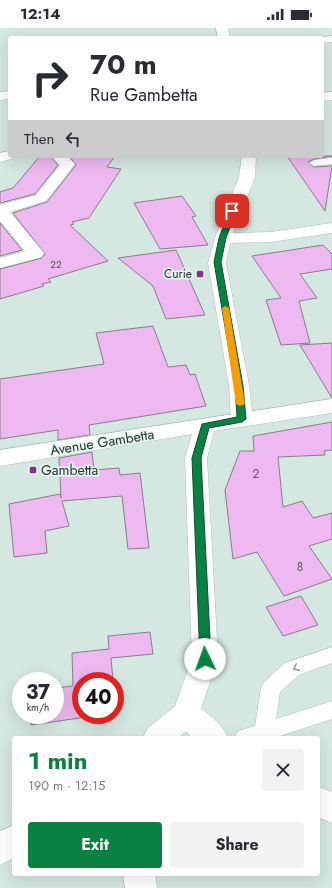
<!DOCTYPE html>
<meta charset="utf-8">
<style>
:root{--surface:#fff;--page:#f2f2f3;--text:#2b2b33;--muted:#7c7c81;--accent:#0b8043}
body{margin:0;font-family:Jost,sans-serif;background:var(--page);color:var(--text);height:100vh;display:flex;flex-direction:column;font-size:15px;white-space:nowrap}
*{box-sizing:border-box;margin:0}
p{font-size:13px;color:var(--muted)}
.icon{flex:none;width:22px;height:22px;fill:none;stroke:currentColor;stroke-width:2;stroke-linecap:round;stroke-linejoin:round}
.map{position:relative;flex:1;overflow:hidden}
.panel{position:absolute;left:12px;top:708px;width:308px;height:140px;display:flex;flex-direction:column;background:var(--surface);border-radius:4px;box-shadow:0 4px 16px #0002}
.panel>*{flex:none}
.guide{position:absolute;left:8px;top:8px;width:316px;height:122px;border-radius:4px;box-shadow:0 4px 16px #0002;background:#fff;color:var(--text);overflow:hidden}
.speed{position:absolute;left:12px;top:644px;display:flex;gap:8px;font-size:20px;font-weight:700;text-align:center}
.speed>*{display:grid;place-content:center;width:52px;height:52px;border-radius:50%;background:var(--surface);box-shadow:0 4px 16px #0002;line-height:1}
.speed small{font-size:10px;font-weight:400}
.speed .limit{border:6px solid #d22;background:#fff;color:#111}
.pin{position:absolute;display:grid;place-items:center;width:34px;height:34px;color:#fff;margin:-17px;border-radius:8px;box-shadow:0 2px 6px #0006}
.me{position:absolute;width:44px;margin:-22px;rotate:357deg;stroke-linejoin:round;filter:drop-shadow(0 0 3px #0008)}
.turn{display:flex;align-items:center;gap:14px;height:84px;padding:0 16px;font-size:18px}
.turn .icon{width:52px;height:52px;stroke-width:2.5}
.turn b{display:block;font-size:28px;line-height:34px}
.then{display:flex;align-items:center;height:38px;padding:0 16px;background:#0003;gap:8px;font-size:15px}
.round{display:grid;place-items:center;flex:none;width:42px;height:42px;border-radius:4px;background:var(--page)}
.head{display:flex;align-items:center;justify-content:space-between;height:68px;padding:0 16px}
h1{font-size:24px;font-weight:700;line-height:30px;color:var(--accent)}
.action{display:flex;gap:8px;margin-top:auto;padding:8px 16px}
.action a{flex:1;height:46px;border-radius:4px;background:var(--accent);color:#fff;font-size:16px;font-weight:700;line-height:46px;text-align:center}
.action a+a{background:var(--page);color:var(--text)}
.status{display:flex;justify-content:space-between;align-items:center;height:28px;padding:0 20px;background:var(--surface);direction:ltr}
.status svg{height:11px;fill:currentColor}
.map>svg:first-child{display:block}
.building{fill:#eeb9f0;stroke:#887d88}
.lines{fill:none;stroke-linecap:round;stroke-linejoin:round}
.lane-casing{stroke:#adbeb8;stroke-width:1}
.street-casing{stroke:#adbeb8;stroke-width:1}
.secondary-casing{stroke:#adbeb8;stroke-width:1}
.lane{fill:#fff;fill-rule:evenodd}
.street{fill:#fff;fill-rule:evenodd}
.secondary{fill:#fff;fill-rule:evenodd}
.oneway{stroke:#959898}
.route{fill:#0b8043;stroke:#07532c}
.slow{fill:#f59e0b}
.poi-dot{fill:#8f2d95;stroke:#e2f5ee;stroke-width:1.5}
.labels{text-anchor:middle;stroke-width:3.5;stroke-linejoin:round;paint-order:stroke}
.far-number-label{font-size:10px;fill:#5c5460}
.far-poi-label{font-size:12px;fill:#2b3230;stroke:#e2f5ee;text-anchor:end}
.number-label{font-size:12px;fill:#5c5460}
.street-label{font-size:14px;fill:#2b3230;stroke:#e2f5ee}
.poi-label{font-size:14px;fill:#2b3230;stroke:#e2f5ee;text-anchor:start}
</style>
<div class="status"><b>12:14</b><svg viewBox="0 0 49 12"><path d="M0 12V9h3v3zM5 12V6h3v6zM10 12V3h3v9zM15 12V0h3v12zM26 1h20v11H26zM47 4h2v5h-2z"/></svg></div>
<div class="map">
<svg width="332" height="860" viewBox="0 0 332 860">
<rect width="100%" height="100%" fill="#d5e7e1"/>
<!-- building -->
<g class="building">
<path d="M40,128H50L58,137L35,166L0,175V164L13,160Z"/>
<path d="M69,128H115L107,139L121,141L89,190L72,194L74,196L70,197L108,233L48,251L51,254L42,256L44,258L0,271V241L42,230L45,226L13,185L47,174L76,137Z"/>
<path d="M287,128H332L314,131L308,134L314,139L332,138L325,183Z"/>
<path d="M182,168L196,188L192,189L208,217L160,221L134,175Z"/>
<path d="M0,195L22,222L0,228Z"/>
<path d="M323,217L332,226V241L300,246L317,270L299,273L310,315L281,317L266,272L281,270L252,228Z"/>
<path d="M176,222L205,287L166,291L153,258L118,230Z"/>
<path d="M153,298L168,339L186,337L190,347L195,346L206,378L89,397L90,407L58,412V402L0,411V351L104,336L96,305Z"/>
<path d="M332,315V370L300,317Z"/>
<path d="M332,394V422L324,423L325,427L278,429L283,479L302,473L313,490L332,485V511L309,518L332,551L284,568L257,524L233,531L225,462L240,423H254L253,408Z"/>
<path d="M92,424L94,442L119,440L120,447L140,445L149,520L128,521L122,468L62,473L69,498L45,503L47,525L14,529L9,476L60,466L61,470L59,430Z"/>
<path d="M301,568L318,597L283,608L266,579Z"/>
<path d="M150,604L153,626L111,630L113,653H81V687H100L31,697L30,687H55V660L73,658L72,625L109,621L108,608Z"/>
</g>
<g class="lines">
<defs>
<g id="lane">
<path d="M332,130V136L314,138L309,135L314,132Z"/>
<path d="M332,619V635L299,647L280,664L276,691L332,673V691L274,710H234L238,703L255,698L261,660L264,654L285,635Z"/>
</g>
<g id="street">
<path d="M216,0H228L230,10H218Z"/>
<path d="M332,8V14L322,15V10H318Z"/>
<path d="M10,63V71L0,72V64Z"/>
<path d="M332,64V72L322,73V65Z"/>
<path d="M10,123V128H17L15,130L0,134V125Z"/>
<path d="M51,128H67L75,136L46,173L10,184L44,225L42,229L0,240V230L25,223L0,193V177L36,167L60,137Z"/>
<path d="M242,128H256L255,149L233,205L271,204L332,195V205L271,214L230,215L226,235L249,357L253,391L249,396L242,398L235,396L231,391L229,357L208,235L215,210L239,149Z"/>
<path d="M186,674C202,679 221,694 228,710H193L176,695L172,686L176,677Z"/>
<path d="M318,759L332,764V795L318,789Z"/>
</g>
<g id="secondary">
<path d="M332,371V385L214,403L207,430L218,631L196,695L178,710H143L147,701L175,678L192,631L185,430L192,406L0,438V422Z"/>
<path d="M14,797V830L0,837V803Z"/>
<path d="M123,846H155L157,860H125Z"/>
</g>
</defs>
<!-- lane casing -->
<use href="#lane" class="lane-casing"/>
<!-- street casing -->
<use href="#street" class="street-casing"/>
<!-- secondary casing -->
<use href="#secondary" class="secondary-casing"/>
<!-- lane -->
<use href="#lane" class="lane"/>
<!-- street -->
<use href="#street" class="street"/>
<!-- secondary -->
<use href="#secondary" class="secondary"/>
</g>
<!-- one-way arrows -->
<defs><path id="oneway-chevron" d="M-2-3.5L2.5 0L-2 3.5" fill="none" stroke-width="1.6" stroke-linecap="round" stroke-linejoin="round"/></defs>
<use class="oneway" href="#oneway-chevron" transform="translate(296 640) rotate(154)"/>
<!-- route -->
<path class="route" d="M232,181L236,183L226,210L221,234L243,358L246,391L242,394L209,400L201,430L211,631L209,635L205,636L201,635L200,631L192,430L202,396L237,389L235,358L214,234L219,210L229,183Z"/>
<!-- slow -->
<path class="slow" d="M225,278L229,280L245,376L240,378L236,376L222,280Z"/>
<!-- markers -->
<g class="poi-dot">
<rect x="196" y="242" width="8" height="8" rx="2"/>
<rect x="29" y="438" width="8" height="8" rx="2"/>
</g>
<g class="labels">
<!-- far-number labels -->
<g class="far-number-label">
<text x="56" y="240">22</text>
</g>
<!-- far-poi labels -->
<g class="far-poi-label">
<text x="192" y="250">Curie</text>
</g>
<!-- number labels -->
<g class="number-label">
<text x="256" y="450">2</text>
<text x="300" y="543">8</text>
</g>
<!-- street labels -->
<g class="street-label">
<text transform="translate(102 414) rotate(-9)" y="5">Avenue Gambetta</text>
</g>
<!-- poi labels -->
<g class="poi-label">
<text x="41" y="447">Gambetta</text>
</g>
</g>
</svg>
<div class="speed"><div>37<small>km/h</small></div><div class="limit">40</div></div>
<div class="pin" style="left:232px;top:183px;background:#d93025"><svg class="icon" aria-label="arrive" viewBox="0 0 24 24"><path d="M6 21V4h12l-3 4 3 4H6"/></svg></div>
<svg class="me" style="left:205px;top:631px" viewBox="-20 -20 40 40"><circle r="19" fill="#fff"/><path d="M0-13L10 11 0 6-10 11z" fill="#0b8043"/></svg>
<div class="guide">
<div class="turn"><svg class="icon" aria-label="right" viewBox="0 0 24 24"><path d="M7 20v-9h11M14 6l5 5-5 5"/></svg><div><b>70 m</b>Rue Gambetta</div></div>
<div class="then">Then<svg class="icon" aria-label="left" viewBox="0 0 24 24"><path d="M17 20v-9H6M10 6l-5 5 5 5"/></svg></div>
</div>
<section class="panel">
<div class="head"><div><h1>1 min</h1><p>190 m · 12:15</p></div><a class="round"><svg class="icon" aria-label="close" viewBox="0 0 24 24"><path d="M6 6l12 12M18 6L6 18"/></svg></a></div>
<div class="action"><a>Exit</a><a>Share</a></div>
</section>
</div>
